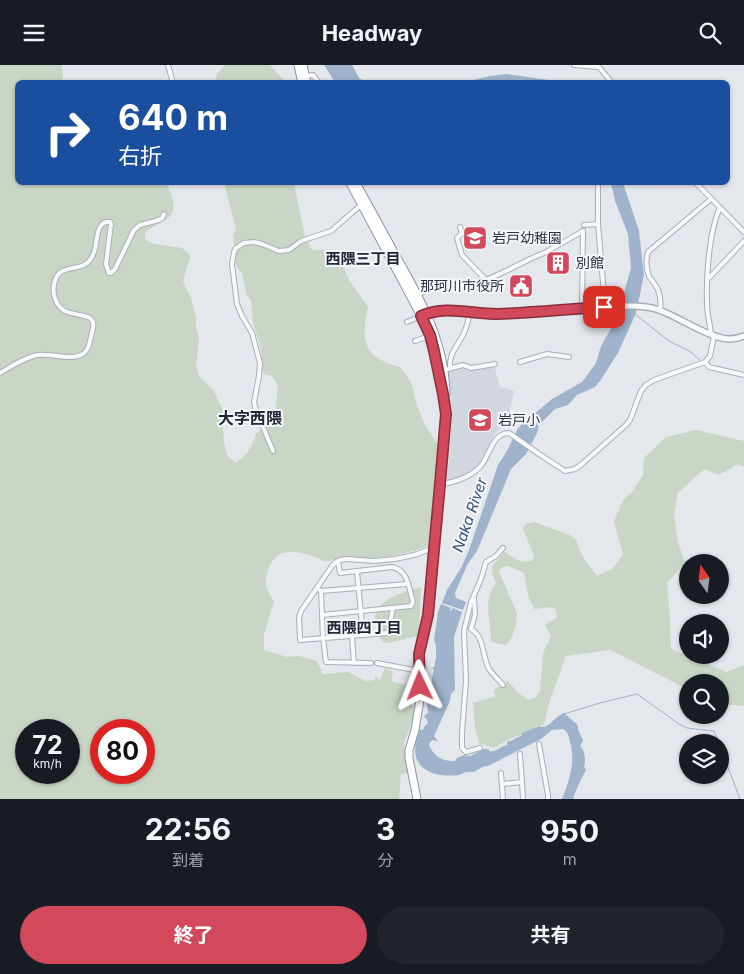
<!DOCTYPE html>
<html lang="ja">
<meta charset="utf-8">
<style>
:root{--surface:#171b24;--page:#20242c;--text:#f1f3f6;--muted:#9ea1a6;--accent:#d1495b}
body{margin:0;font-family:Inter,"Noto Sans JP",sans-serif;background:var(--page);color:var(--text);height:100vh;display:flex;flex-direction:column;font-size:19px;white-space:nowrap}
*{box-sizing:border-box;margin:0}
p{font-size:16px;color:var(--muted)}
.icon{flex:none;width:28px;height:28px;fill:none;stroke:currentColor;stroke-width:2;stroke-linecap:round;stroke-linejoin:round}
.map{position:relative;height:734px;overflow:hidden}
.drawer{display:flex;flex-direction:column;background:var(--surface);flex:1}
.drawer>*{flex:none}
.hud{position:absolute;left:15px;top:15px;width:715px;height:105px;border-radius:8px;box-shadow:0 1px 4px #0004;background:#1a4fa0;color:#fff;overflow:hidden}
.needle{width:32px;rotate:346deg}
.controls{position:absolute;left:679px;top:489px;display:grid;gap:10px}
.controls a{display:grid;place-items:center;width:50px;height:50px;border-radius:50%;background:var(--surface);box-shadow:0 1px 4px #0004;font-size:25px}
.speed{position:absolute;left:15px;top:654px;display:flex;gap:10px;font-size:25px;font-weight:700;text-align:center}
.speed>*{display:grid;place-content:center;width:65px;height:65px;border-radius:50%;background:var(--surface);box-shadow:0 1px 4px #0004;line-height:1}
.speed small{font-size:12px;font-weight:400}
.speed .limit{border:8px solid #d22;background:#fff;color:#111}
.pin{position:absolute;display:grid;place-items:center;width:42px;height:42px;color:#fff;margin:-21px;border-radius:10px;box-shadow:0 2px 8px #0006}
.me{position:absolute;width:55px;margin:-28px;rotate:358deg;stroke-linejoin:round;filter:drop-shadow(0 0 4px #0008)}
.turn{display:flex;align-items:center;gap:18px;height:105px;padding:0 20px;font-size:22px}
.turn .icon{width:65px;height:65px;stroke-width:2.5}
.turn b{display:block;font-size:35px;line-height:42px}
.eta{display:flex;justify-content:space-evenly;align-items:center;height:85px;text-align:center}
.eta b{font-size:30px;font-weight:700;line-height:35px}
.primary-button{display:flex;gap:10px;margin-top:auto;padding:10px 20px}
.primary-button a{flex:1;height:58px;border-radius:30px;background:var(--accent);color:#fff;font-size:20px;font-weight:700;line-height:58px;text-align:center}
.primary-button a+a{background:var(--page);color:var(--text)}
header{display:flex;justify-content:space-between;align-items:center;height:65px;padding:0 20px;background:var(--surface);font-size:22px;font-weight:700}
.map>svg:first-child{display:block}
.built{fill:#d2d6de}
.green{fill:#c9d6c5;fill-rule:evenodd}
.water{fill:#9fb4cc}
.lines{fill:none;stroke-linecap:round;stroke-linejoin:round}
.stream{stroke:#9fb4cc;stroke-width:1}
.minor-casing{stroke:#a9aeb7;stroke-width:6}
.tertiary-casing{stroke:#a9aeb7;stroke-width:8}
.trunk-casing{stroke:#8b94a3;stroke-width:9}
.minor{stroke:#f7f8fa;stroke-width:4}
.tertiary{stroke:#f7f8fa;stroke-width:5}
.trunk{stroke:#fff;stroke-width:7}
.route-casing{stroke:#882f3b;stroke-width:12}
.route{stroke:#d1495b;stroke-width:9}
.labels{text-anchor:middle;stroke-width:4;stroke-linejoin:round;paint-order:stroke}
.poi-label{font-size:14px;fill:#2b3445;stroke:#f4f6f9;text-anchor:start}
.neighbourhood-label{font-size:15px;font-weight:bold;fill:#1d2536;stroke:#f4f6f9}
.water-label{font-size:15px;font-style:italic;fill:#34527a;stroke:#f4f6f9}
.quarter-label{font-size:16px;font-weight:bold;fill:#1d2536;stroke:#f4f6f9}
</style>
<header><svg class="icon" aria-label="menu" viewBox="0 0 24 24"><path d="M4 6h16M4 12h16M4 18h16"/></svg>Headway<svg class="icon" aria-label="search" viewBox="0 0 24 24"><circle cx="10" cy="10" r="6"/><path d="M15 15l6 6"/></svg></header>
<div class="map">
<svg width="744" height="734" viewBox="0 0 744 734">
<rect width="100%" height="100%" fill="#e4e7ec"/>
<!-- built -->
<path class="built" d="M494,300L500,322L514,326L507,358L496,367L490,378L484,395L476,403L463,411L447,416L452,351L449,308L450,306L459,303L472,305L487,302Z"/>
<!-- green -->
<g class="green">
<path d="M0,0H62L63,16L64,17L18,18V118H166C170,126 179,145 169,152C162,158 152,161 145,168V174L154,179L182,183L189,188L190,192L183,216L191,233L196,253V263L199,274L196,301L199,311L214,326L222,343L225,354L223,362L224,377L227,390L235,398C248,390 252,382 256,368L272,360L275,348L278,321L272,311L263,309L261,283L253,258L251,236L246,228L242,207L238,204L236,198L233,170L236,165L224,118H294L305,172L312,185H329L337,188L341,196L349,215L368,242C360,276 364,293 400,302C404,307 408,312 411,318C414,324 414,331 416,337C421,354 429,369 441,382L432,479C407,490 382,493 356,495C349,495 343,493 336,494C332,495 329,497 325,496C320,495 323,495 318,493C308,489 290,484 280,489C272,493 266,506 266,515C265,523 270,530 274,536L264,570V585L287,592L299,591L317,596L323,609L348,607L366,616L375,615V611L380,615L385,603L393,607L391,616L405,620L412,615L414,624L413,655L404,678L408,708L401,709L399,734H0ZM26,665H69V708H26ZM101,665H144V708H101Z"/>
<path d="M225,0H270L285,17H215L217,9Z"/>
<path d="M696,365L744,376V402L738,399L719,410L704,404L678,428L674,449L678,478L685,497L667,518L670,552L671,584L727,607L744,600V641L720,639V618H688L687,624L610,585L566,591L549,638L544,659L534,665L509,674L494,683L479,678L475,663L473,638L495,631L494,625L508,616L518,628L529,635L536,632L540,626L543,588L551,571L545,560L557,552L556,546L553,542L534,544L528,530L524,508L508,501L502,502L499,507L517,548C517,559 514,572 506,580L491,577C492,561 485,544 490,529C491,525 494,521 496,518L492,508V501L505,487C515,494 519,498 532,496L534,492C531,482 526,473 523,463L526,459L534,457L570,470L576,474C581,490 586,498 597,511L613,503L623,490L614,456L623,435L633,426L643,410L644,393L666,372Z"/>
<path d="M421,522L419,562L417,571L388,578C380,577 380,574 378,567C376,562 374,553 376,547C381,533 408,526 421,522Z"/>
</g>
<!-- water -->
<g class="water">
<path d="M324,0H352L359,13L366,17H335Z"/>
<path d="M507,9L563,17H465L490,11Z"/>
<path d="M611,118H623L639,166L644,210L636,248L618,288L600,316L595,322L577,330L568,340L555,344L539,360L537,368L526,389L511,404L477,486L467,500L455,528L456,533L466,537L463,545L442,538L447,525L461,503L469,485L498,400L507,386L517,365L522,359L552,334L582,317L596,298L601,281L617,253L631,203L628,169L615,136Z"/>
<path d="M441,539L451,543L450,545L451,546L453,543L462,547L454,572L455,625L451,629L450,636L434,671L442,681L438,676L432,675L429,679C432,691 444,697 455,696L457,693L464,690L470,691L484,684H489V686C495,688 501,681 507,680V677L508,676H511L514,674L521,671L522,668L534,663H537L539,661L541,662C551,663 554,651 564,648L574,657L576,658L578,662V664L583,676L580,681C585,685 586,697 584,702L586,705C581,714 576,724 573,734H562C569,716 576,697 570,677C569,671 568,667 563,664L552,665L541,674L488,701C481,701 479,705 473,707C471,707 468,707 466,707C463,708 461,709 459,710C426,714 405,698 420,664L423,665L424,662L428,658L426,653H425L424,651L428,648L427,639L434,604L431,603L434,602L436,594V580L434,575L438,547Z"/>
</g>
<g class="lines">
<!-- stream -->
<g class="stream">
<path d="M636,250L669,276L691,287L700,295"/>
<path d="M564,649L600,638L637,629L679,659L687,663L714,666L719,678"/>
<path d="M720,681L740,734"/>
</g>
<defs>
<g id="minor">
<path d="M168,0L173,18"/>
<path d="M574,0L599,2L612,18"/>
<path d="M305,11L313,10L319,18"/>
<path d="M598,118V159L604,230V242"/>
<path d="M696,118L744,167"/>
<path d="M584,160L598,159"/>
<path d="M460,162L462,168L457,173L462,190L486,215L504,207L530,194L546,187L583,166"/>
<path d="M708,214L744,176"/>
<path d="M418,230L423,227L434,216"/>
<path d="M582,243L583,166"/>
<path d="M660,246C661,239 661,232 658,225C656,220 652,216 649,211C646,204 646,195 648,187L711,134"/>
<path d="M407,257L421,251"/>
<path d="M711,269C710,259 707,249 707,238C706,211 709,167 720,142"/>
<path d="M415,276L429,271"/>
<path d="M520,297L547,289L569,292"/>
<path d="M705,297L709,302L744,310"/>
<path d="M450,303C449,288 457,282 463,270C467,263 468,255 470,247"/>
<path d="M448,304L463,300L471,303L495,299"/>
<path d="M0,308C12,301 25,292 38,290C51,288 77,298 86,286C90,281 90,274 92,268C93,263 95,258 91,254C88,251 83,251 80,250C75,249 69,248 65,246C56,241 52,229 54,220C58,193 86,213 94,187C98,177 95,155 110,157L111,159L106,199L109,208H111L115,204L134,165L140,160L159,155L162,153L164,149"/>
<path d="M273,386L256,345L254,337L259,311L260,298L252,268L242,251L237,239L232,199L234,187L236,183L244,178L254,177L262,179L279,186L289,185L301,176L331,166L362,139"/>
<path d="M440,419C454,418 470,412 480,402C490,391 492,368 509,368L539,389L565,406L575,404L582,399L627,359L630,355L641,326L646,320L654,315L705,297L710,291L714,271"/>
<path d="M357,507L363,570"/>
<path d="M317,523L321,526L323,573L326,597L371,598"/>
<path d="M321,526L407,519"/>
<path d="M474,533L475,550L471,564C485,572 482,592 489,604C493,610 499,615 503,620"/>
<path d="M393,543L388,568L300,575L299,553L301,546L332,501L336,497L340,495L346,494L374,496L395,494L414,490L428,485L434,486"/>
<path d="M322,550L411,541L413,537C409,523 408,505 392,502L340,508L338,496"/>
<path d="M352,572L354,598"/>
<path d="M377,598L419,606"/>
<path d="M539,679L548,730V734"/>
<path d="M480,683L466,687L462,683V668L466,615L464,566L471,537L481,514L486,497L496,491L503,483"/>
<path d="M501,708L503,734"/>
<path d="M522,717L523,734"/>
<path d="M502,719L522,717L520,689"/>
</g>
<path id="tertiary" d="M425,249C448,240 473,249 497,249C532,248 568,244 603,242C621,241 642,239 659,245C679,252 711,274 729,274C734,274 739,273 744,271"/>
<g id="trunk">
<path d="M298,0L302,18"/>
<path d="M303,0L307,18"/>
<path d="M350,118L421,251L429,271L434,286L443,329L445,349L440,419L428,550L419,589L420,635L415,665L409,685V693L417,734"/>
<path d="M356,118C369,141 382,165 395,189C420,233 445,276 446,329"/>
</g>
</defs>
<!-- minor casing -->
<use href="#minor" class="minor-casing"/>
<!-- tertiary casing -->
<use href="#tertiary" class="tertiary-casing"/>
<!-- trunk casing -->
<use href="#trunk" class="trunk-casing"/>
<!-- minor -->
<use href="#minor" class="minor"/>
<!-- tertiary -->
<use href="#tertiary" class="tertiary"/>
<!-- trunk -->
<use href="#trunk" class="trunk"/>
</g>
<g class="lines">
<defs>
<path id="route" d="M420,621L419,589L428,550L440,419L446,349L443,329L434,286L430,270L421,251C445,240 471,249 497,249C532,248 568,244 604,242"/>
</defs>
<!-- route casing -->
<use href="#route" class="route-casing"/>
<!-- route -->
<use href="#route" class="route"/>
</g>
<!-- icons -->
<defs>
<symbol id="school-square" viewBox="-11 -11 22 22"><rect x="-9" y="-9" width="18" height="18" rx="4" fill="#d1495b" stroke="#f4f6f9"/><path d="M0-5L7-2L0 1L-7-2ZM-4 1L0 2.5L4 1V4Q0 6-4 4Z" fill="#fff"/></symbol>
<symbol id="building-square" viewBox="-11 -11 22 22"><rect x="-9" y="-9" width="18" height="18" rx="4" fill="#d1495b" stroke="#f4f6f9"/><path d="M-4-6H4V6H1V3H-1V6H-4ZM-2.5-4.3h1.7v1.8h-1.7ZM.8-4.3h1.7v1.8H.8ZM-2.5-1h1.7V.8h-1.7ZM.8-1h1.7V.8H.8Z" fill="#fff"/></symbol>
<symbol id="civic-square" viewBox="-11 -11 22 22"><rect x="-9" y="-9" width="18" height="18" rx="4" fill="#d1495b" stroke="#f4f6f9"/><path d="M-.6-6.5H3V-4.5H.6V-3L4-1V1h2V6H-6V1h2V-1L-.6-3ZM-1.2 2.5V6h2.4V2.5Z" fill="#fff"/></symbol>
</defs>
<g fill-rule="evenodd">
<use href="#school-square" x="461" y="159" width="28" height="28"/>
<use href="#building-square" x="544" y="184" width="28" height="28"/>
<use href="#civic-square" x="507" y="207" width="28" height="28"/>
<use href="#school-square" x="466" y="341" width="28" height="28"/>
</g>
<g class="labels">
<!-- poi labels -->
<g class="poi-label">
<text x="492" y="178">岩戸幼稚園</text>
<text x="576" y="203">別館</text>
<text x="504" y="226" text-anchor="end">那珂川市役所</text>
<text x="498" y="360">岩戸小</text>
</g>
<!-- neighbourhood labels -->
<g class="neighbourhood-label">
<text x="363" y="199">西隈三丁目</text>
<text x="364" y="568">西隈四丁目</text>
</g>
<!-- water labels -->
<g class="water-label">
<text transform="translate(470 450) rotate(-71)" y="5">Naka River</text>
</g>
<!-- quarter labels -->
<g class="quarter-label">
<text x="250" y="359">大字西隈</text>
</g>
</g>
</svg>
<div class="controls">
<a><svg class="needle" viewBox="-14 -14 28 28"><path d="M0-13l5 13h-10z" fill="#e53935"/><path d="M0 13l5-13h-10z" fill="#9ea1a6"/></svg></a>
<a><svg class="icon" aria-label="sound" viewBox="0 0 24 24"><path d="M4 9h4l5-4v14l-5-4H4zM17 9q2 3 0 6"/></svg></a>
<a><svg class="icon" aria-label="search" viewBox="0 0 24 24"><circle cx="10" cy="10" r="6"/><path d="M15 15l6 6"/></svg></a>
<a><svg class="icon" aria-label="layers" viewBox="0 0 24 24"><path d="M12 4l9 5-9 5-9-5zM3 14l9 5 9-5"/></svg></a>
</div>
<div class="speed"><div>72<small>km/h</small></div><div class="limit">80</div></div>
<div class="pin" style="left:604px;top:242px;background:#d93025"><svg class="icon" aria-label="arrive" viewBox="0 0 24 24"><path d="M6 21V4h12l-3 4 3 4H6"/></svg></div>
<svg class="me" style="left:420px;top:621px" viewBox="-20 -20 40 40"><path d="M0-17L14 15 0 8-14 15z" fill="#d1495b" stroke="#fff" stroke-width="4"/></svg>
<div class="hud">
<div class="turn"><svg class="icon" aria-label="right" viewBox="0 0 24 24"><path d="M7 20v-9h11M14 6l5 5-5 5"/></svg><div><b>640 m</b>右折</div></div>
</div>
</div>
<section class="drawer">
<div class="eta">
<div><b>22:56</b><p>到着</p></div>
<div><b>3</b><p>分</p></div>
<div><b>950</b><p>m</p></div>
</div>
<div class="primary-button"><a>終了</a><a>共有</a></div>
</section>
